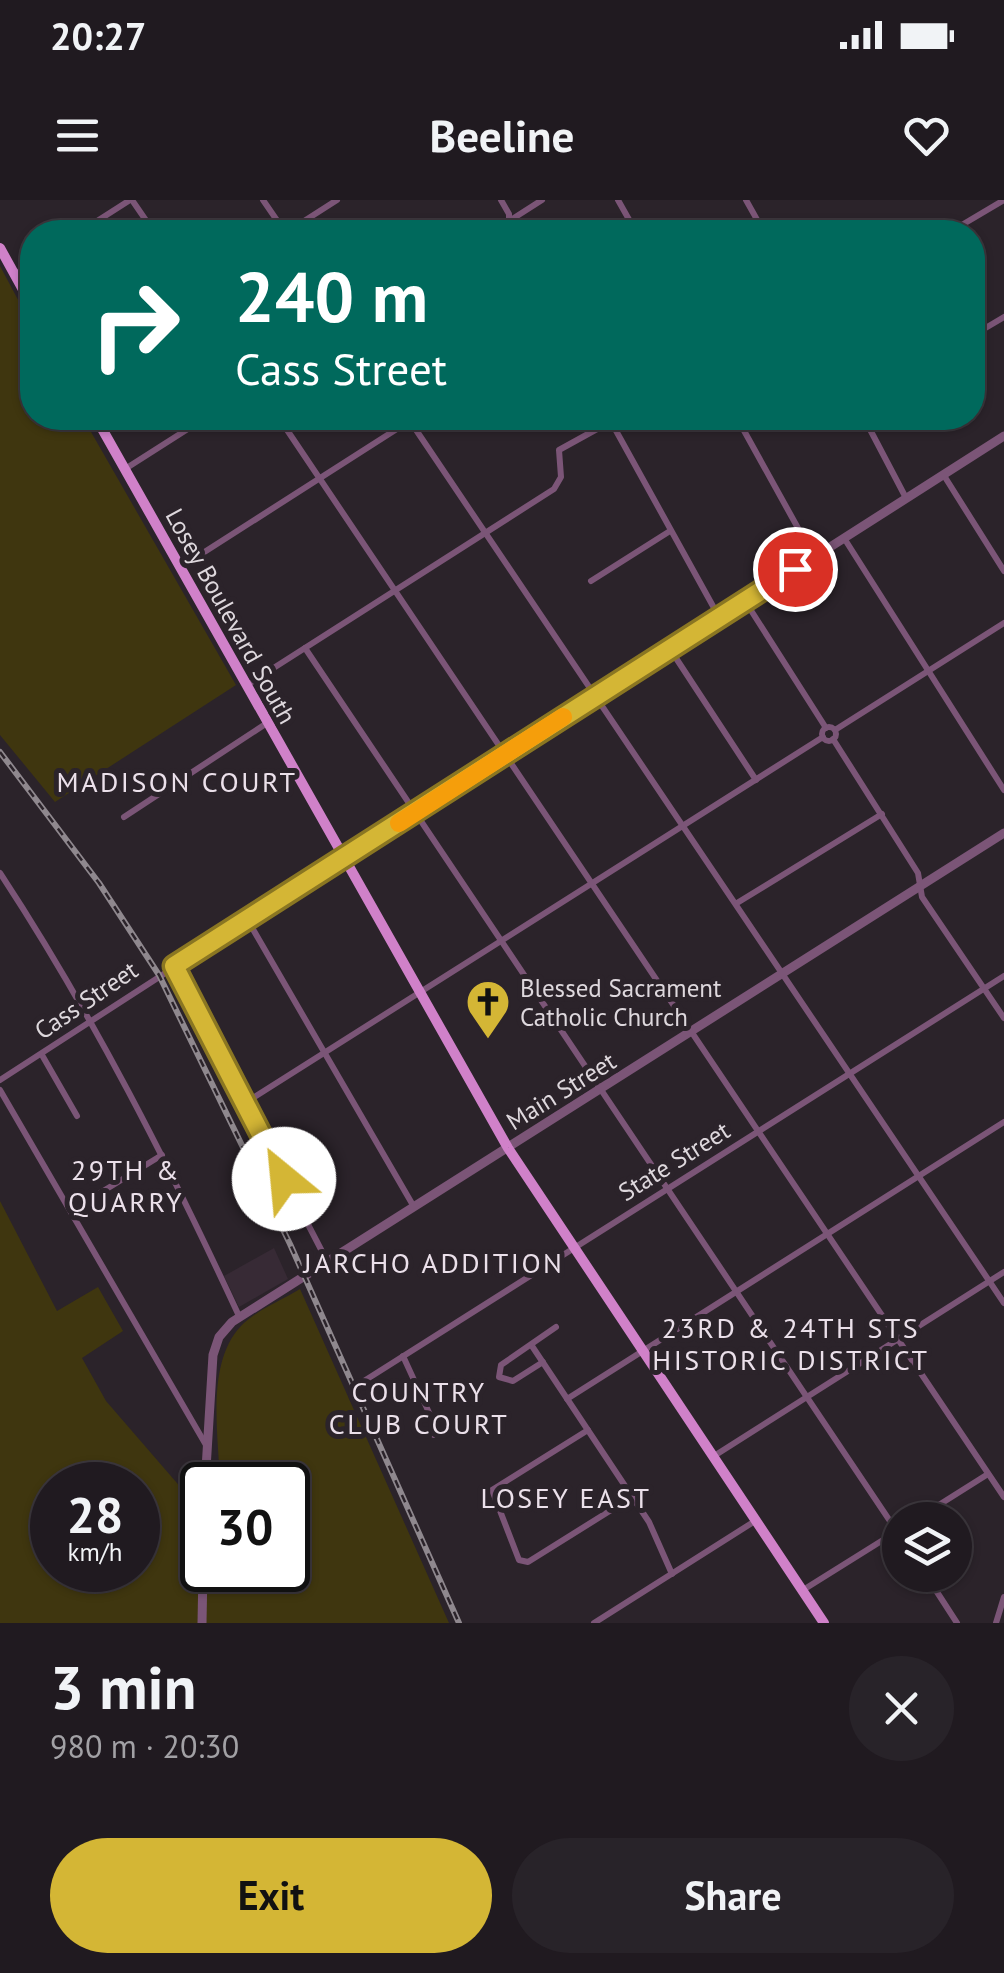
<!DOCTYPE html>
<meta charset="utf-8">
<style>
:root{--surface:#201a20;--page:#282329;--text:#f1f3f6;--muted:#a2a1a5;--line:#3d383e;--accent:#d4b635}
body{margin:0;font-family:"PT Sans",sans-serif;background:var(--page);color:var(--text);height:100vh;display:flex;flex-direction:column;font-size:38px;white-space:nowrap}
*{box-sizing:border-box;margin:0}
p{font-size:32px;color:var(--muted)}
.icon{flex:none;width:55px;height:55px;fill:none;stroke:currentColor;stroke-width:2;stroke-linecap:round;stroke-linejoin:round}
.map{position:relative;height:1423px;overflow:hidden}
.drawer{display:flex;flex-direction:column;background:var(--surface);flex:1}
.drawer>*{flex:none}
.banner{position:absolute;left:20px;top:20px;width:965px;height:210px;border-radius:40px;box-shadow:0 2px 8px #0004,0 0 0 2px var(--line);background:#00695c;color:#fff;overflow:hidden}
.fabs{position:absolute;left:882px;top:1302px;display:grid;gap:20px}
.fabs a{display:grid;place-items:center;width:90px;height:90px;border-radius:50%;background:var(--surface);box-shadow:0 2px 8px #0004,0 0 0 2px var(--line);font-size:50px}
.speed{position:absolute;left:30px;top:1262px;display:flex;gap:20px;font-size:50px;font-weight:700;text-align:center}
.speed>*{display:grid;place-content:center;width:130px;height:130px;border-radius:50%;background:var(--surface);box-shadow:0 2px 8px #0004,0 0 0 2px var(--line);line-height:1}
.speed small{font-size:25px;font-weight:400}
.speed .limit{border:5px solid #111;border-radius:15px;background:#fff;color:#111}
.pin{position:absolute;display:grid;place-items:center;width:85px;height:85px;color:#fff;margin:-42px;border:5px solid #fff;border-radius:50%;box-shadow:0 2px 10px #0007}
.me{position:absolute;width:110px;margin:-55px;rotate:332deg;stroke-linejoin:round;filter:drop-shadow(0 0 8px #0008)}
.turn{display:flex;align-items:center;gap:35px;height:210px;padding:0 50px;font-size:45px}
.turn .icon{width:130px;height:130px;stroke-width:2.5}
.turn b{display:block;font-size:70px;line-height:85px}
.round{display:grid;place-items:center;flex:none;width:105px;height:105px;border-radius:52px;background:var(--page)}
.head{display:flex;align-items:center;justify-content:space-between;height:170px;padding:0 50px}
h1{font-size:60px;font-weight:700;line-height:75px}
.primary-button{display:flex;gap:20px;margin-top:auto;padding:20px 50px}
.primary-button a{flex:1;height:115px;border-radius:60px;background:var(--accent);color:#111;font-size:40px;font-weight:700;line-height:115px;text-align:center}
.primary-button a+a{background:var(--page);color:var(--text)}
.status{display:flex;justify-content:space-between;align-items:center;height:70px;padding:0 50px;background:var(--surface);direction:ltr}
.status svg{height:28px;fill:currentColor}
header{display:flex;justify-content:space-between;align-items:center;height:130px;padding:0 50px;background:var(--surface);font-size:45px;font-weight:700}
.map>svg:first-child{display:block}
.built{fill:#372a35}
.green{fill:#3f360f;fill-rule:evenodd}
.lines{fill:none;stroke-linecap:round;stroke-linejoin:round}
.minor{stroke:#7b5577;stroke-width:6}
.tertiary{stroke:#7b5577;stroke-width:9}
.primary{stroke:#d081c9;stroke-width:10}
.rail-casing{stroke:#8f888e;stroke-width:6}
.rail{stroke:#2b232a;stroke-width:2.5;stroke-dasharray:8;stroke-linecap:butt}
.route-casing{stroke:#8a7622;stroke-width:25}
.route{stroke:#d4b635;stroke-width:18}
.slow{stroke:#f59e0b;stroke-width:18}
.labels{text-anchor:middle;stroke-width:10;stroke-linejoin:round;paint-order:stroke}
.street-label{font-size:25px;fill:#ded8dd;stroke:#2b232a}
.poi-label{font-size:25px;fill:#ded8dd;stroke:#2b232a;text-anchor:start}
.neighbourhood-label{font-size:28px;letter-spacing:2.5px;fill:#ebe0ea;stroke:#2b232a}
</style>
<div class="status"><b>20:27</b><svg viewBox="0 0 49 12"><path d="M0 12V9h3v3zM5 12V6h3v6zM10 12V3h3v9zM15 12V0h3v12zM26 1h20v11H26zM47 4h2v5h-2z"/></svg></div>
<header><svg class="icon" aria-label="menu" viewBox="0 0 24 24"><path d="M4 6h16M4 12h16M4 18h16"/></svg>Beeline<svg class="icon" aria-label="heart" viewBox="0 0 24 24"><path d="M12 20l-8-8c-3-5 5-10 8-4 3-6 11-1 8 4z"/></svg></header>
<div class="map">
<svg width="1004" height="1423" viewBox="0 0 1004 1423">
<rect width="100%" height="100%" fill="#2b232a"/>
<!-- built -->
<path class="built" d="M274,1048L288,1079L239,1107L224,1076Z"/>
<!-- green -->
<g class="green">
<path d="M0,66L32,126V218H83L236,485L55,602L0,535Z"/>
<path d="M0,1001L57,1111L98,1087L123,1131L82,1158L106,1201L202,1312V1370H288V1285H220C219,1237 205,1164 241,1126C255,1111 282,1100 300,1089L449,1423H0ZM52,1285H138V1370H52Z"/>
</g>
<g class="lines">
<!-- minor -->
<g class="minor">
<path d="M132,0L154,32"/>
<path d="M263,0L285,32"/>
<path d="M501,0L509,14V32"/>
<path d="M618,0L636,32"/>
<path d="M746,0L764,32"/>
<path d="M80,32L130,0"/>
<path d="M287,32L337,0"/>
<path d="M492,32L542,0"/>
<path d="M950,32L1004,0"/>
<path d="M15,74L32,63"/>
<path d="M972,136L1004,117"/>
<path d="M279,218L1004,1297"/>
<path d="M408,218L1004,1103"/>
<path d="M609,218L719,417"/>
<path d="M737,218L814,357"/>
<path d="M864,218L906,298"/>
<path d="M125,269L205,218"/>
<path d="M943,274L1004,371"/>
<path d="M844,338L1004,590"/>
<path d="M181,367L414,218"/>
<path d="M591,381L670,331"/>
<path d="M745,401L826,528"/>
<path d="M305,448L900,1336"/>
<path d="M670,449L756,580"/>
<path d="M247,485L554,289L561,277L559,250L617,218"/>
<circle cx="829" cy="534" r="7"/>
<path d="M835,530L1004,423"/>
<path d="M833,539L918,673L922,697L1004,818"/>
<path d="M124,617L267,523"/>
<path d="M0,673C92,813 169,965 239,1116"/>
<path d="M737,703L882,614"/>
<path d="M247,719L414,1007"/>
<path d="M174,766L327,1061"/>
<path d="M42,855L77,916"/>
<path d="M0,880L343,658"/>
<path d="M0,890L206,1245"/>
<path d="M245,903L823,537"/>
<path d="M100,993L162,955"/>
<path d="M532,1146L649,1322L672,1374"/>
<path d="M403,1156L431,1217L434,1235"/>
<path d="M543,1162L513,1181L499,1177L501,1165L556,1127"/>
<path d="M364,1181L1004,776"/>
<path d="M567,1199L1004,922"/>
<path d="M588,1230L492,1290L519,1360L528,1362L632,1297"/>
<path d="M714,1256L1004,1072"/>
<path d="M915,1320L988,1274"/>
<path d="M926,1375L957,1423"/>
<path d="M803,1390L899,1330"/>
<path d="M594,1423L755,1321"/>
<path d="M996,1423L1004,1397"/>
</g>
<!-- tertiary -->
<g class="tertiary">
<path d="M343,658L1004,236"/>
<path d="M205,1285L213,1155L219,1137L232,1122L1004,633"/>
<path d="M202,1423L203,1370"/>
</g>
<!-- primary -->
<g class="primary">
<path d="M0,48L32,106"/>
<path d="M96,218L508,948L824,1423"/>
</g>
<defs>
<path id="rail" d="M0,552L99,683L159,775L290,1044L459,1423"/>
</defs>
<!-- rail casing -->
<use href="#rail" class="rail-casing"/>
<!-- rail -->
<use href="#rail" class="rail"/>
</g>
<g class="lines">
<defs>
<path id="route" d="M284,979L174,766L795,369"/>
</defs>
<!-- route casing -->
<use href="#route" class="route-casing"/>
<!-- route -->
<use href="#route" class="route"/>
<!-- slow -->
<path class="slow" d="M399,623L563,517"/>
</g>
<!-- icons -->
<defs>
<symbol id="church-pin" viewBox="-11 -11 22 30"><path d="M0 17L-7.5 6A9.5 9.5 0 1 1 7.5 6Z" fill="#d4b635" stroke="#2b232a"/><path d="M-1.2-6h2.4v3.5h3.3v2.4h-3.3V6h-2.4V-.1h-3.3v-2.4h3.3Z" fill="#111"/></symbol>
</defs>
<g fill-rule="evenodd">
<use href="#church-pin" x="463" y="777" width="50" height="68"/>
</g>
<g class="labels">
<!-- street labels -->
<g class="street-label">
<text transform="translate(231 416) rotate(61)" y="9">Losey Boulevard South</text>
<text transform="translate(86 800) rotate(-34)" y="9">Cass Street</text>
<text transform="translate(561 891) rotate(-32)" y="9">Main Street</text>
<text transform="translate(674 961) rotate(-32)" y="9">State Street</text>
</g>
<!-- poi labels -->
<g class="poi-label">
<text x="520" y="797">Blessed Sacrament<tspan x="520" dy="29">Catholic Church</tspan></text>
</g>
<!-- neighbourhood labels -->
<g class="neighbourhood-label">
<text x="177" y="592">MADISON COURT</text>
<text x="126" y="980">29TH &amp;<tspan x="126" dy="32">QUARRY</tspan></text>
<text x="434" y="1073">JARCHO ADDITION</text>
<text x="791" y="1138">23RD &amp; 24TH STS<tspan x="791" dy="32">HISTORIC DISTRICT</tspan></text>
<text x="419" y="1202">COUNTRY<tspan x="419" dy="32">CLUB COURT</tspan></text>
<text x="566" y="1308">LOSEY EAST</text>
</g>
</g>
</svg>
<div class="fabs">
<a><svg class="icon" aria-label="layers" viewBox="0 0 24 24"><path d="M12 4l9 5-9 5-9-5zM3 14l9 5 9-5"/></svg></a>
</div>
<div class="speed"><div>28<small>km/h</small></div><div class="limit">30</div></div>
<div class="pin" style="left:795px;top:369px;background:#d93025"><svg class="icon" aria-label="arrive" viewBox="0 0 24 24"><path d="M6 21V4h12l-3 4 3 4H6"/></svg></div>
<svg class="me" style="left:284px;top:979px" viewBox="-20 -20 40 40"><circle r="19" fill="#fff"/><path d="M0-13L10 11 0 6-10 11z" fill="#d4b635"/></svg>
<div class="banner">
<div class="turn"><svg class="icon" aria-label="right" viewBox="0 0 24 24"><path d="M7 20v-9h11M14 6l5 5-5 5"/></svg><div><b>240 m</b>Cass Street</div></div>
</div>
</div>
<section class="drawer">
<div class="head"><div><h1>3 min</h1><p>980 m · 20:30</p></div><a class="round"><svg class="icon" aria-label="close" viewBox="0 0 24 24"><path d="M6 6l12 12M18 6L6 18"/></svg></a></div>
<div class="primary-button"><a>Exit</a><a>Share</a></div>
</section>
